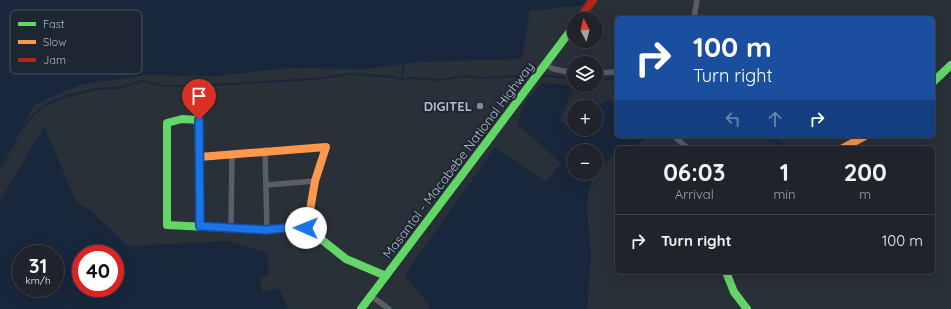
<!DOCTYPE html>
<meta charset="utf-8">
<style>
:root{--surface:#20242a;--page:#282c32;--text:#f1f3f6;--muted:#a2a4a8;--line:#3d4147}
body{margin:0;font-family:Quicksand,sans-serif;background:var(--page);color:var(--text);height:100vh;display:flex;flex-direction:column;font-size:15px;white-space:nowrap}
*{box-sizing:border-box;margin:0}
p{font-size:13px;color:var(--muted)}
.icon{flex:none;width:22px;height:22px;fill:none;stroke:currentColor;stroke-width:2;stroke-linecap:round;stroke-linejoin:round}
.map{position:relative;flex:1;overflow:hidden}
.panel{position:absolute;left:615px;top:146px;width:320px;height:128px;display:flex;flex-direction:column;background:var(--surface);border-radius:6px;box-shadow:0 4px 16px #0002,0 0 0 1px var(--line)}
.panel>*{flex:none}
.top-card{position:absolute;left:615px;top:16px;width:320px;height:122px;border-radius:6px;box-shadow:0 4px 16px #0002,0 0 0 1px var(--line);background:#1a4fa0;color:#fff;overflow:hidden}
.needle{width:26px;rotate:353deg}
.tools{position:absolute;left:567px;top:12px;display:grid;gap:8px}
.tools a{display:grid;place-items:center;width:36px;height:36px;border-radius:50%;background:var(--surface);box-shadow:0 4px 16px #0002,0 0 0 1px var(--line);font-size:20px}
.speed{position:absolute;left:12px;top:245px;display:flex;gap:8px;font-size:20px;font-weight:700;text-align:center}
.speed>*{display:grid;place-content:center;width:52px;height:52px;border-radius:50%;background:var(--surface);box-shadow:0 4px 16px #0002,0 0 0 1px var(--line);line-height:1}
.speed small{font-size:10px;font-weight:400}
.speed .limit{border:6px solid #d22;background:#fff;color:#111}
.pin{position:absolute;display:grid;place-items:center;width:34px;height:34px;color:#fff;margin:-41px -17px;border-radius:50% 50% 50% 0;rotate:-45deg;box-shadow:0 0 4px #0007}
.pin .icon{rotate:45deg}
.me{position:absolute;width:44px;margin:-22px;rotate:271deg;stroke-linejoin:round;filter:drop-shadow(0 0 3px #0008)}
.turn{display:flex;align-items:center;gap:14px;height:84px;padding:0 12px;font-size:18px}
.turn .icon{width:52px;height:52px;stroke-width:2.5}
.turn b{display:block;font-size:28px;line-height:34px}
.lanes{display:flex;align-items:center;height:38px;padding:0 12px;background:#0003;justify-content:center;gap:20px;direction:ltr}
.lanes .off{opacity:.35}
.eta{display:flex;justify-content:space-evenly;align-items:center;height:68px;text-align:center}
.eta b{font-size:24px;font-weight:700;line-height:28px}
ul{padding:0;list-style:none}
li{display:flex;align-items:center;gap:12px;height:52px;padding:0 12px;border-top:1px solid var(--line)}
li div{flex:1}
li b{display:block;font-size:15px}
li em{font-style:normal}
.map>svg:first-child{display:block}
.water{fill:#19273c;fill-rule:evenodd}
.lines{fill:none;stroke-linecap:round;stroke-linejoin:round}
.stream{stroke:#19273c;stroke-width:2}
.street{stroke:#5a5e66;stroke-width:5.5}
.fast{stroke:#63d668;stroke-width:8}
.slow{stroke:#ff974d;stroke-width:8}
.jam{stroke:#b3261e;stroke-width:8}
.route-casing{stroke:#114b97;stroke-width:10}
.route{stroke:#1a73e8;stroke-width:7}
.poi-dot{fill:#848b96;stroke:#1d2633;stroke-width:1.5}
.labels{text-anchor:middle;stroke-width:4;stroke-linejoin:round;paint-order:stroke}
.poi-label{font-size:13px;font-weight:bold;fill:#b4bcc9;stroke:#1d2633;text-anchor:end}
.street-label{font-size:13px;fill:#b4bcc9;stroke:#1d2633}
.key{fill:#1d2633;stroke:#4a5360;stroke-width:1}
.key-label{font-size:11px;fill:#b4bcc9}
</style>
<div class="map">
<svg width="951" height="309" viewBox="0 0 951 309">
<rect width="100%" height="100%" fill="#2a3038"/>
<!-- water -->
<g class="water">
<path d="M0,0H586L582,5L530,11L522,59L414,62L368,69L289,68L216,76L146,75L79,85L35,104L0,165Z"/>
<path d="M542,83L574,86L560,121L580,132L582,129H596V107H593L610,100L617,109V136H639L643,140L632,148H617V153H614L592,178L588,192L587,208L591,255L587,309H428L430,305L404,276L495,147L546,182L561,163L517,124L526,101ZM574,151H596V173H574Z"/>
<path d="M44,127L77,203L89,209L128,246L227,241L267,253L269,275L259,278L263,292L279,288L288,309H0V201ZM21,254H55V288H21ZM81,254H115V288H81Z"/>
</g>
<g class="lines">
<!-- stream -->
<g class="stream">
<path d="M539,75L574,79"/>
<path d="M402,79L404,62"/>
<path d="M596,80L617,78"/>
<path d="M764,136L789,148"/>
<path d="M0,170L18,134L34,114L48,104L64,97L95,89L118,88L142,81L164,86H194L315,79L350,74L394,77L402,80L409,78L442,80L463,76L483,78L533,75"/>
</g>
<!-- street -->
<g class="street">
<path d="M694,18L697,0"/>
<path d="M545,65L554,69L574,73"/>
<path d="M596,73L617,72"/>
<path d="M199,120V106"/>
<path d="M674,136L687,148"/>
<path d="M265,150L267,230"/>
<path d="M199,157L200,226"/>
<path d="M266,185L315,181"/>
<path d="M231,227L232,153"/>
<path d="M371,296L389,309"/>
</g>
<!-- fast -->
<g class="fast">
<path d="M933,82L951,65"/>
<path d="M199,150V120L182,119L167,123V225L267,230L293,227L307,228L346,259L386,276"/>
<path d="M726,272L734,292L747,309"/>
<path d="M361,309L574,26"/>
</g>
<!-- slow -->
<g class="slow">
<path d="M843,148L865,136"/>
<path d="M199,150V157L326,147L315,181L307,228"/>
</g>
<!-- jam -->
<path class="jam" d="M579,19L593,0"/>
</g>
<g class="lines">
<defs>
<path id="route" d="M199,120L200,226L266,230L293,227L306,228"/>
</defs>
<!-- route casing -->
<use href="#route" class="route-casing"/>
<!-- route -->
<use href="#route" class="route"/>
</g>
<!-- markers -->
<circle class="poi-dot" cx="480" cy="106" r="4"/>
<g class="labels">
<!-- poi labels -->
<g class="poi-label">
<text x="472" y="111">DIGITEL</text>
</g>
<!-- street labels -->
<g class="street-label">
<text transform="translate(458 160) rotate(-53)" y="5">Masantol - Macabebe National Highway</text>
</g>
</g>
<!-- legend -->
<rect x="10" y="10" width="132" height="64" rx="6" class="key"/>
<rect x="18" y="22" width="18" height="4" fill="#63d668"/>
<rect x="18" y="40" width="18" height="4" fill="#ff974d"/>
<rect x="18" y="58" width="18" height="4" fill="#b3261e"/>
<g class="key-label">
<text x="43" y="28">Fast</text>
<text x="43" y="46">Slow</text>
<text x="43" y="64">Jam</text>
</g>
</svg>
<div class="tools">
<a><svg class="needle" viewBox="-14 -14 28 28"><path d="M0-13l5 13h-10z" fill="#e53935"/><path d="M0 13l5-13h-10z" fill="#a2a4a8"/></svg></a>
<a><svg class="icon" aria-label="layers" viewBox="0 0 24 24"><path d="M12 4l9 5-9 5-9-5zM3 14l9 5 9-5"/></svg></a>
<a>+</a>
<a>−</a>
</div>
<div class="speed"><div>31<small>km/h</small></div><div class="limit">40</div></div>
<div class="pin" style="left:199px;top:120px;background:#d93025"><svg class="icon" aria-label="arrive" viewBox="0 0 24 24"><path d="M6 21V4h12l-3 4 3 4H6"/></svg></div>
<svg class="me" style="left:306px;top:228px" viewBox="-20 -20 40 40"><circle r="19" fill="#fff"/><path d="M0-13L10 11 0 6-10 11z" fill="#1a73e8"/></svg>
<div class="top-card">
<div class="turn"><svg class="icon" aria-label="right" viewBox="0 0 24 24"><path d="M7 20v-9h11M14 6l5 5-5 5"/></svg><div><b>100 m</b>Turn right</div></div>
<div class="lanes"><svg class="icon off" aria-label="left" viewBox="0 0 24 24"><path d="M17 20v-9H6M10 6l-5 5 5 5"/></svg><svg class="icon off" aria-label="ahead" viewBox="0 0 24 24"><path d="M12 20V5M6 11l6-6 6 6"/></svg><svg class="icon" aria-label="right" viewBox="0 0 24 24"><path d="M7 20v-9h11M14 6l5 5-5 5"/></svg></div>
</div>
<section class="panel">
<div class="eta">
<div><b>06:03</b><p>Arrival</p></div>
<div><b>1</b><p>min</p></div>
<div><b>200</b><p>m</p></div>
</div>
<ul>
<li><svg class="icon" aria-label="right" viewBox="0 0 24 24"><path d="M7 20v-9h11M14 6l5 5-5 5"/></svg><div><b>Turn right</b></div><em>100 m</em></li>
</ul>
</section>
</div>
